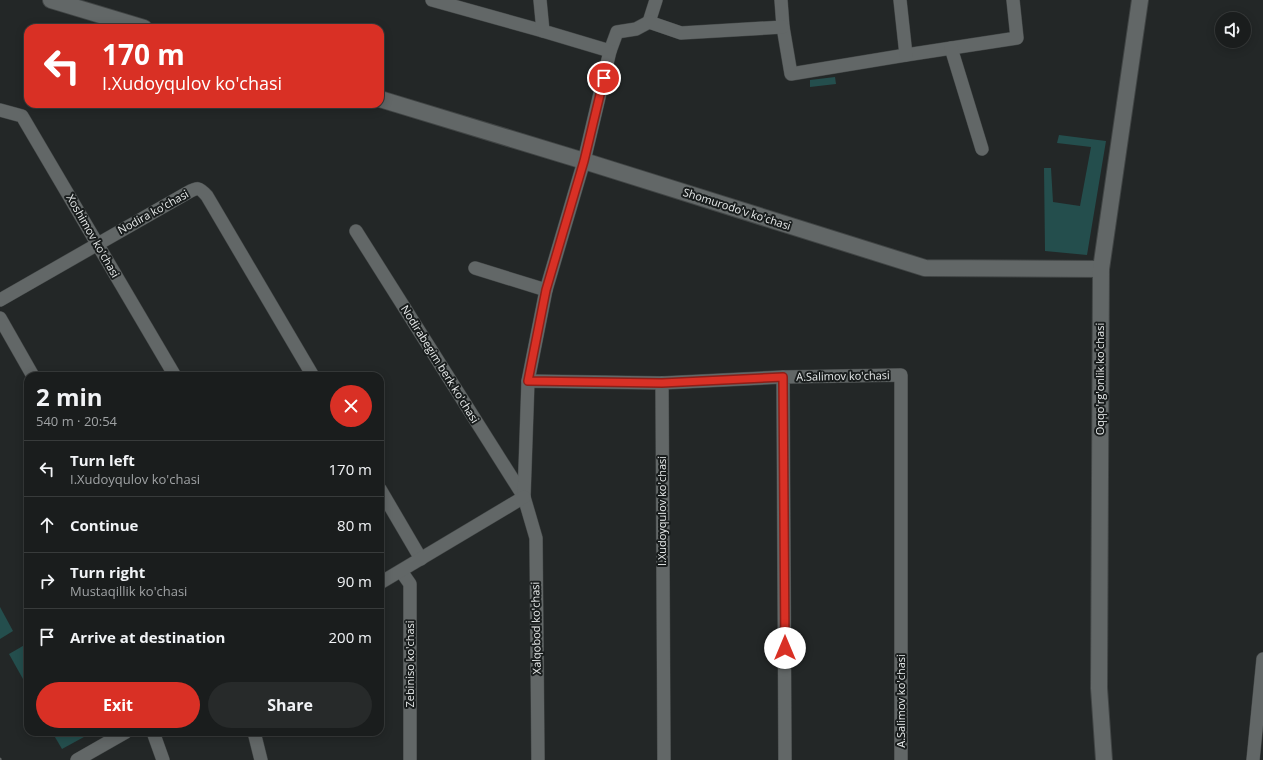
<!DOCTYPE html>
<meta charset="utf-8">
<style>
:root{--surface:#1a1d1d;--page:#272a2a;--text:#f1f3f6;--muted:#9fa2a4;--line:#383b3b;--accent:#d93025}
body{margin:0;font-family:"Open Sans",sans-serif;background:var(--page);color:var(--text);height:100vh;display:flex;flex-direction:column;font-size:15px;white-space:nowrap}
*{box-sizing:border-box;margin:0}
p{font-size:13px;color:var(--muted)}
.icon{flex:none;width:22px;height:22px;fill:none;stroke:currentColor;stroke-width:2;stroke-linecap:round;stroke-linejoin:round}
.map{position:relative;flex:1;overflow:hidden}
.panel{position:absolute;left:24px;top:372px;width:360px;height:364px;display:flex;flex-direction:column;background:var(--surface);border-radius:12px;box-shadow:0 2px 10px #0003,0 0 0 1px var(--line)}
.panel>*{flex:none}
.top-card{position:absolute;left:24px;top:24px;width:360px;height:84px;border-radius:12px;box-shadow:0 2px 10px #0003,0 0 0 1px var(--line);background:#d93025;color:#fff;overflow:hidden}
.buttons{position:absolute;left:1215px;top:12px;display:grid;gap:8px}
.buttons a{display:grid;place-items:center;width:36px;height:36px;border-radius:50%;background:var(--surface);box-shadow:0 2px 10px #0003,0 0 0 1px var(--line);font-size:20px}
.pin{position:absolute;display:grid;place-items:center;width:34px;height:34px;color:#fff;margin:-17px;border:2px solid #fff;border-radius:50%;box-shadow:0 1px 4px #0007}
.me{position:absolute;width:44px;margin:-22px;rotate:0deg;stroke-linejoin:round;filter:drop-shadow(0 0 3px #0008)}
.turn{display:flex;align-items:center;gap:14px;height:84px;padding:0 12px;font-size:18px}
.turn .icon{width:52px;height:52px;stroke-width:2.5}
.turn b{display:block;font-size:28px;line-height:34px}
.round{display:grid;place-items:center;flex:none;width:42px;height:42px;border-radius:21px;background:var(--page)}
.summary{display:flex;align-items:center;justify-content:space-between;height:68px;padding:0 12px}
h1{font-size:24px;font-weight:700;line-height:30px}
.button{display:flex;gap:8px;margin-top:auto;padding:8px 12px}
.button a{flex:1;height:46px;border-radius:24px;background:var(--accent);color:#fff;font-size:16px;font-weight:700;line-height:46px;text-align:center}
.button a+a{background:var(--page);color:var(--text)}
ul{padding:0;list-style:none}
li{display:flex;align-items:center;gap:12px;height:56px;padding:0 12px;border-top:1px solid var(--line)}
li div{flex:1}
li b{display:block;font-size:15px}
li em{font-style:normal}
.map>svg:first-child{display:block}
.building{fill:#244e4d}
.lines{fill:none;stroke-linecap:round;stroke-linejoin:round}
.minor-casing{stroke:#414545;stroke-width:14}
.tertiary-casing{stroke:#414545;stroke-width:18}
.path{stroke:#606363;stroke-width:2;stroke-dasharray:4 2;stroke-linecap:butt}
.minor{stroke:#626767;stroke-width:13}
.tertiary{stroke:#626767;stroke-width:16}
.route-casing{stroke:#8d1f18;stroke-width:10}
.route{stroke:#d93025;stroke-width:7}
.labels{text-anchor:middle;stroke-width:4;stroke-linejoin:round;paint-order:stroke}
.street-label{font-size:11px;fill:#e9ecec;stroke:#191d1d}
</style>
<div class="map">
<svg width="1263" height="760" viewBox="0 0 1263 760">
<rect width="100%" height="100%" fill="#232727"/>
<!-- building -->
<g class="building">
<path d="M835,77L836,84L810,87V80Z"/>
<path d="M1059,135L1106,141L1087,255L1045,251L1044,168H1051L1053,202L1080,206L1091,147L1057,143Z"/>
<path d="M0,607L13,631L0,639Z"/>
<path d="M28,643V688L9,654Z"/>
<path d="M52,732H93L62,749Z"/>
</g>
<g class="lines">
<defs>
<g id="minor">
<path d="M432,0L543,31"/>
<path d="M781,0L783,27L791,74L906,55L1017,38L1013,0"/>
<path d="M900,0L906,55"/>
<path d="M649,22L656,0"/>
<path d="M951,48L982,149"/>
<path d="M610,51L617,32L636,29L649,22L681,33L783,27"/>
<path d="M0,110L22,116L175,376"/>
<path d="M356,231L524,497L536,538L538,760"/>
<path d="M475,268L546,290"/>
<path d="M0,300L187,193C198,187 199,187 207,196L313,376"/>
<path d="M0,318L33,376"/>
<path d="M528,381L546,290L584,161L610,51L543,31L540,0"/>
<path d="M380,489L421,559"/>
<path d="M524,497L528,381L662,383"/>
<path d="M401,571L410,584V760"/>
<path d="M380,583L524,497"/>
<path d="M153,732L163,760"/>
<path d="M254,732L261,760"/>
<path d="M77,760L126,732"/>
<path d="M664,760L662,383L783,377"/>
<path d="M785,760L783,377L901,375V760"/>
<path d="M1253,760L1263,659"/>
</g>
<g id="tertiary">
<path d="M51,0L144,28"/>
<path d="M380,99L584,161L925,268L1101,269"/>
<path d="M1104,760L1099,688L1101,269L1140,0"/>
</g>
</defs>
<!-- minor casing -->
<use href="#minor" class="minor-casing"/>
<!-- tertiary casing -->
<use href="#tertiary" class="tertiary-casing"/>
<!-- path -->
<path class="path" d="M0,758L1,760"/>
<!-- minor -->
<use href="#minor" class="minor"/>
<!-- tertiary -->
<use href="#tertiary" class="tertiary"/>
</g>
<g class="lines">
<defs>
<path id="route" d="M604,78L584,161L546,290L528,381L662,383L783,377L785,648"/>
</defs>
<!-- route casing -->
<use href="#route" class="route-casing"/>
<!-- route -->
<use href="#route" class="route"/>
</g>
<g class="labels">
<!-- street labels -->
<g class="street-label">
<text transform="translate(737 209) rotate(18)" y="4">Shomurodo'v ko'chasi</text>
<text transform="translate(153 212) rotate(-29)" y="4">Nodira ko'chasi</text>
<text transform="translate(93 236) rotate(60)" y="4">Xoshimov ko'chasi</text>
<text transform="translate(440 364) rotate(58)" y="4">Nodirabegim berk ko'chasi</text>
<text transform="translate(843 376) rotate(-1)" y="4">A.Salimov ko'chasi</text>
<text transform="translate(1100 379) rotate(-90)" y="4">Oqqo'rg'onlik ko'chasi</text>
<text transform="translate(662 511) rotate(-90)" y="4">I.Xudoyqulov ko'chasi</text>
<text transform="translate(536 628) rotate(-91)" y="4">Xalqobod ko'chasi</text>
<text transform="translate(410 664) rotate(-90)" y="4">Zebiniso ko'chasi</text>
<text transform="translate(901 701) rotate(-90)" y="4">A.Salimov ko'chasi</text>
</g>
</g>
</svg>
<div class="buttons">
<a><svg class="icon" aria-label="sound" viewBox="0 0 24 24"><path d="M4 9h4l5-4v14l-5-4H4zM17 9q2 3 0 6"/></svg></a>
</div>
<div class="pin" style="left:604px;top:78px;background:#d93025"><svg class="icon" aria-label="arrive" viewBox="0 0 24 24"><path d="M6 21V4h12l-3 4 3 4H6"/></svg></div>
<svg class="me" style="left:785px;top:648px" viewBox="-20 -20 40 40"><circle r="19" fill="#fff"/><path d="M0-13L10 11 0 6-10 11z" fill="#d93025"/></svg>
<div class="top-card">
<div class="turn"><svg class="icon" aria-label="left" viewBox="0 0 24 24"><path d="M17 20v-9H6M10 6l-5 5 5 5"/></svg><div><b>170 m</b>I.Xudoyqulov ko'chasi</div></div>
</div>
<section class="panel">
<div class="summary"><div><h1>2 min</h1><p>540 m · 20:54</p></div><a class="round" style="background:#d93025;color:#fff"><svg class="icon" aria-label="close" viewBox="0 0 24 24"><path d="M6 6l12 12M18 6L6 18"/></svg></a></div>
<ul>
<li><svg class="icon" aria-label="left" viewBox="0 0 24 24"><path d="M17 20v-9H6M10 6l-5 5 5 5"/></svg><div><b>Turn left</b><p>I.Xudoyqulov ko'chasi</p></div><em>170 m</em></li>
<li><svg class="icon" aria-label="ahead" viewBox="0 0 24 24"><path d="M12 20V5M6 11l6-6 6 6"/></svg><div><b>Continue</b></div><em>80 m</em></li>
<li><svg class="icon" aria-label="right" viewBox="0 0 24 24"><path d="M7 20v-9h11M14 6l5 5-5 5"/></svg><div><b>Turn right</b><p>Mustaqillik ko'chasi</p></div><em>90 m</em></li>
<li><svg class="icon" aria-label="arrive" viewBox="0 0 24 24"><path d="M6 21V4h12l-3 4 3 4H6"/></svg><div><b>Arrive at destination</b></div><em>200 m</em></li>
</ul>
<div class="button"><a>Exit</a><a>Share</a></div>
</section>
</div>
